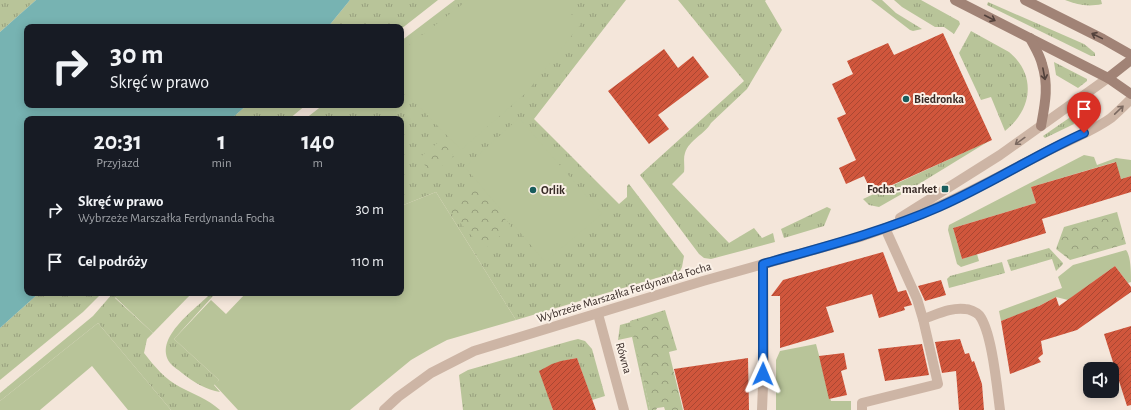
<!DOCTYPE html>
<html lang="pl">
<meta charset="utf-8">
<style>
:root{--surface:#171b24;--page:#20242c;--text:#f1f3f6;--muted:#9ea1a6}
body{margin:0;font-family:"Alegreya Sans",sans-serif;background:var(--page);color:var(--text);height:100vh;display:flex;flex-direction:column;font-size:15px;white-space:nowrap}
*{box-sizing:border-box;margin:0}
p{font-size:13px;color:var(--muted)}
.icon{flex:none;width:22px;height:22px;fill:none;stroke:currentColor;stroke-width:2;stroke-linecap:round;stroke-linejoin:round}
.map{position:relative;flex:1;overflow:hidden}
.details{position:absolute;left:24px;top:116px;width:380px;height:180px;display:flex;flex-direction:column;background:var(--surface);border-radius:8px;box-shadow:0 2px 10px #0003}
.details>*{flex:none}
.top-card{position:absolute;left:24px;top:24px;width:380px;height:84px;border-radius:8px;box-shadow:0 2px 10px #0003;background:#171b24;color:var(--text);overflow:hidden}
.buttons{position:absolute;left:1083px;top:362px;display:grid;gap:8px}
.buttons a{display:grid;place-items:center;width:36px;height:36px;border-radius:8px;background:var(--surface);box-shadow:0 2px 10px #0003;font-size:20px}
.pin{position:absolute;display:grid;place-items:center;width:34px;height:34px;color:#fff;margin:-41px -17px;border-radius:50% 50% 50% 0;rotate:-45deg;box-shadow:0 0 4px #0007}
.pin .icon{rotate:45deg}
.me{position:absolute;width:44px;margin:-22px;rotate:1deg;stroke-linejoin:round;filter:drop-shadow(0 0 3px #0008)}
.turn{display:flex;align-items:center;gap:14px;height:84px;padding:0 20px;font-size:18px}
.turn .icon{width:52px;height:52px;stroke-width:2.5}
.turn b{display:block;font-size:28px;line-height:34px}
.eta{display:flex;justify-content:space-evenly;align-items:center;height:68px;text-align:center}
.eta b{font-size:24px;font-weight:600;line-height:28px}
ul{padding:0;list-style:none}
li{display:flex;align-items:center;gap:12px;height:52px;padding:0 20px}
li div{flex:1}
li b{display:block;font-size:15px}
li em{font-style:normal}
.map>svg:first-child{display:block}
.grass{fill:url(#grass-tufts)}
.forest{fill:url(#forest-crowns)}
.garden{fill:#b8c499}
.water{fill:#77b3b2}
.building{fill:url(#building-hatch)}
.lines{fill:none;stroke-linecap:round;stroke-linejoin:round}
.street{stroke:#cdb5a5;stroke-width:10}
.secondary{stroke:#a18376;stroke-width:10}
.oneway{stroke:#52413b}
.oneway2{stroke:#7b6960}
.route-casing{stroke:#114b97;stroke-width:10}
.route{stroke:#1a73e8;stroke-width:7}
.poi-dot{fill:#195d5d;stroke:#fbf1e7;stroke-width:1.5}
.labels{text-anchor:middle;stroke-width:4;stroke-linejoin:round;paint-order:stroke}
.poi-label{font-size:12px;font-weight:bold;fill:#382b27;stroke:#fbf1e7;text-anchor:start}
.street-label{font-size:12px;fill:#382b27;stroke:#fbf1e7}
</style>
<div class="map">
<svg width="1131" height="410" viewBox="0 0 1131 410">
<defs>
<pattern id="grass-tufts" width="24" height="20" patternUnits="userSpaceOnUse"><rect width="24" height="20" fill="#b8c499"/><path d="M3 7l-1-3M5 7V3M7 7l1-3M15 17l-1-3M17 17v-4M19 17l1-3" fill="none" stroke="#979f7d"/></pattern>
<pattern id="forest-crowns" width="20" height="18" patternUnits="userSpaceOnUse"><rect width="20" height="18" fill="#b8c499"/><path d="M2 6a3 3 0 1 1 6 0M12 15a3 3 0 1 1 6 0" fill="none" stroke="#979f7d"/></pattern>
<pattern id="building-hatch" width="6" height="6" patternUnits="userSpaceOnUse"><rect width="6" height="6" fill="#d0563c"/><path d="M-1 1l2-2M0 6l6-6M5 7l2-2" fill="none" stroke="#aa4732"/></pattern>
</defs>
<rect width="100%" height="100%" fill="#f4e6da"/>
<!-- grass -->
<g class="grass">
<path d="M0,0H36L0,32Z"/>
<path d="M350,0H438L401,29V27H328Z"/>
<path d="M455,0H626L534,119L619,204L627,197V186L629,184L684,256L682,267L680,271L516,320L436,192L401,206V119H305L323,105H401V41Z"/>
<path d="M678,0H766L765,1L782,30L747,89L711,123C705,134 689,140 685,153C683,159 685,165 684,172L672,184L729,243L754,228L762,238L773,233L775,242L711,259L704,258L699,254L640,175L744,81Z"/>
<path d="M871,0H882L896,13L922,29L913,31L910,30Z"/>
<path d="M894,0H921L959,21L960,24L954,34L944,27H935L902,7Z"/>
<path d="M1065,0H1101L1102,4C1088,7 1078,5 1065,0Z"/>
<path d="M988,2L1084,44L1095,53V56H1091L987,5Z"/>
<path d="M971,31L1009,52C1037,75 1032,110 1005,131L991,97L981,100L959,53Z"/>
<path d="M1054,62L1087,79V81L1078,88L1056,75Z"/>
<path d="M247,105H306L289,119H231Z"/>
<path d="M1072,116L1074,124L1045,138L1043,136Z"/>
<path d="M989,141L914,187L879,207L869,205L863,199Z"/>
<path d="M827,207L831,209L824,226L784,238L781,229Z"/>
<path d="M1049,248L1063,263V264L1056,271L1052,259L1011,271L1007,260Z"/>
<path d="M1002,262L1005,273L949,288L947,279L950,276Z"/>
<path d="M39,293H102L83,312L0,380V328Z"/>
<path d="M113,293H119L115,298L153,333L147,339L144,353C154,366 165,379 180,387C193,394 208,399 220,410H171L98,323L0,401V393L93,316Z"/>
<path d="M208,296H213L174,339L219,380L214,385L220,392C207,390 193,382 182,373C179,370 173,367 170,363C153,339 193,311 208,296Z"/>
<path d="M631,322L650,410H648L632,337L618,340L620,325Z"/>
<path d="M578,339L585,341L592,349L605,396L592,400L577,358C562,361 553,363 540,371L553,410H463L459,375L468,370L570,341Z"/>
</g>
<!-- forest -->
<g class="forest">
<path d="M441,140L454,156L432,174L419,158Z"/>
<path d="M477,186L511,226L484,250L449,210Z"/>
<path d="M1117,212L1126,244L1070,260L1056,249L1064,227Z"/>
<path d="M665,310L677,350L669,352L683,410H665L664,407L657,408L656,410H650L630,321Z"/>
</g>
<!-- garden -->
<g class="garden">
<path d="M468,0H557L581,24L526,93L461,150L401,88V51Z"/>
<path d="M519,118L602,214L545,262L465,167Z"/>
<path d="M1084,155L1094,157L1097,165L1116,158L1131,160V176L1121,179L1115,162L1031,187L1036,203L953,228L962,259L977,254L979,261L961,267L957,264L948,230L949,225Z"/>
<path d="M436,192L516,320L447,340L430,349L411,360L350,410H238L214,384L219,380L174,339L211,300L226,314L246,293H401V206Z"/>
<path d="M1126,250C1131,256 1131,273 1131,282L1128,283L1115,266L1068,300L1056,297L1035,308L1001,321L999,311L1062,288L1058,277L1073,265Z"/>
<path d="M119,293H192L153,333L115,297Z"/>
<path d="M98,323L171,410H128L92,366L40,410H0V401Z"/>
<path d="M816,344L831,401H851V410H776V360L780,351Z"/>
</g>
<!-- water -->
<path class="water" d="M36,0H350L328,27H27V105H247L231,119H27V293H39L0,328V32Z"/>
<!-- building -->
<g class="building">
<path d="M943,33L992,140L872,194L864,176L846,184L839,168L856,160L837,118L846,114L832,84L853,74L847,61L888,43L894,55Z"/>
<path d="M664,49L678,68L693,56L709,77L658,115L669,129L649,144L608,91Z"/>
<path d="M1116,162L1121,179L1131,176V192L1042,219L1046,233L962,259L953,228L1036,203L1031,187Z"/>
<path d="M883,252L898,292L906,290L912,305L904,307L905,310L879,318L872,294L826,307L834,332L780,348V296H771L783,280Z"/>
<path d="M1115,266L1131,287V292L1077,330L1041,341L1043,354L1038,358L1041,362L1010,374L1001,321L1039,306L1056,297L1059,306Z"/>
<path d="M941,280L946,295L925,301L918,286Z"/>
<path d="M1131,326V405L1127,406L1104,334Z"/>
<path d="M960,339L965,354L969,353L972,362L974,361L982,384L984,410H959L956,371L942,373L935,342Z"/>
<path d="M922,344L929,375L885,381L878,349Z"/>
<path d="M844,353L847,369L841,371L847,395L829,399L819,356Z"/>
<path d="M577,358L596,410H553L539,371L552,364L561,361Z"/>
<path d="M748,358L749,410H684L674,369Z"/>
</g>
<g class="lines">
<!-- street -->
<g class="street">
<path d="M900,218L1000,155L1108,78"/>
<path d="M598,314L624,410"/>
<path d="M923,319C936,315 951,307 965,309C969,309 976,312 979,315C992,331 997,388 1000,410"/>
<path d="M384,410L398,397L431,373L474,351L703,281L860,237C925,216 981,186 1042,154C1064,142 1090,133 1111,118C1118,112 1125,105 1131,99"/>
<path d="M762,410L764,361L763,264"/>
<path d="M862,410V403L938,384L923,319L917,299L885,228"/>
</g>
<!-- secondary -->
<g class="secondary">
<path d="M955,0L1108,78L1131,94"/>
<path d="M1025,0L1103,39L1131,55"/>
<path d="M1030,38C1034,46 1040,55 1042,64C1049,86 1045,104 1041,126"/>
<path d="M1108,78L1131,60"/>
</g>
</g>
<!-- one-way arrows -->
<defs><path id="oneway-shaft" d="M-6 0H5M1.5-3L5.5 0L1.5 3" fill="none" stroke-width="1.6" stroke-linecap="round" stroke-linejoin="round"/></defs>
<g class="oneway">
<use href="#oneway-shaft" transform="translate(990 18) rotate(27)"/>
<use href="#oneway-shaft" transform="translate(1097 36) rotate(-154)"/>
<use href="#oneway-shaft" transform="translate(1044 74) rotate(79)"/>
</g>
<g class="oneway2">
<use href="#oneway-shaft" transform="translate(1119 110) rotate(-44)"/>
<use href="#oneway-shaft" transform="translate(1020 141) rotate(144)"/>
</g>
<g class="lines">
<defs>
<path id="route" d="M763,374V264C823,247 882,232 939,207C989,185 1035,155 1084,133"/>
</defs>
<!-- route casing -->
<use href="#route" class="route-casing"/>
<!-- route -->
<use href="#route" class="route"/>
</g>
<!-- markers -->
<g class="poi-dot">
<circle cx="906" cy="99" r="4"/>
<rect x="941" y="185" width="8" height="8" rx="2"/>
<circle cx="533" cy="190" r="4"/>
</g>
<g class="labels">
<!-- poi labels -->
<g class="poi-label">
<text x="914" y="103">Biedronka</text>
<text x="937" y="193" text-anchor="end">Focha - market</text>
<text x="541" y="194">Orlik</text>
</g>
<!-- street labels -->
<g class="street-label">
<text transform="translate(624 292) rotate(-17)" y="4">Wybrzeże Marszałka Ferdynanda Focha</text>
<text transform="translate(624 358) rotate(74)" y="4">Równa</text>
</g>
</g>
</svg>
<div class="buttons">
<a><svg class="icon" aria-label="sound" viewBox="0 0 24 24"><path d="M4 9h4l5-4v14l-5-4H4zM17 9q2 3 0 6"/></svg></a>
</div>
<div class="pin" style="left:1084px;top:133px;background:#d93025"><svg class="icon" aria-label="arrive" viewBox="0 0 24 24"><path d="M6 21V4h12l-3 4 3 4H6"/></svg></div>
<svg class="me" style="left:763px;top:374px" viewBox="-20 -20 40 40"><path d="M0-17L14 15 0 8-14 15z" fill="#1a73e8" stroke="#fff" stroke-width="4"/></svg>
<div class="top-card">
<div class="turn"><svg class="icon" aria-label="right" viewBox="0 0 24 24"><path d="M7 20v-9h11M14 6l5 5-5 5"/></svg><div><b>30 m</b>Skręć w prawo</div></div>
</div>
<section class="details">
<div class="eta">
<div><b>20:31</b><p>Przyjazd</p></div>
<div><b>1</b><p>min</p></div>
<div><b>140</b><p>m</p></div>
</div>
<ul>
<li><svg class="icon" aria-label="right" viewBox="0 0 24 24"><path d="M7 20v-9h11M14 6l5 5-5 5"/></svg><div><b>Skręć w prawo</b><p>Wybrzeże Marszałka Ferdynanda Focha</p></div><em>30 m</em></li>
<li><svg class="icon" aria-label="arrive" viewBox="0 0 24 24"><path d="M6 21V4h12l-3 4 3 4H6"/></svg><div><b>Cel podróży</b></div><em>110 m</em></li>
</ul>
</section>
</div>
